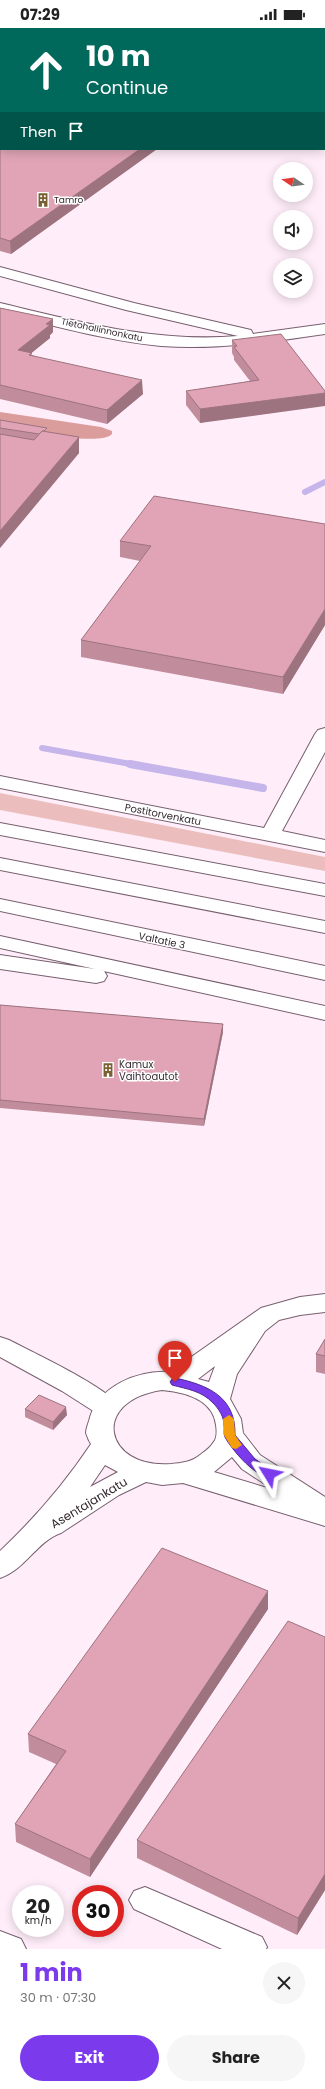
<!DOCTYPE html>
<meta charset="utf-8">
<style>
:root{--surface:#fff;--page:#f6f6f6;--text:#222;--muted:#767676;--accent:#7c3aed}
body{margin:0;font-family:Poppins,sans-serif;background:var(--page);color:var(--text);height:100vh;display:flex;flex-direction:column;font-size:15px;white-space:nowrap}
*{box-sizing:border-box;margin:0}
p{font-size:13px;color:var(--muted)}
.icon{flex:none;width:22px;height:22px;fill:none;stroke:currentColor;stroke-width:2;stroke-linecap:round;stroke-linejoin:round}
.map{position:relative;height:1921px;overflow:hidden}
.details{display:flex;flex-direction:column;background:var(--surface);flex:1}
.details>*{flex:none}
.hud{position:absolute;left:0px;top:0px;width:325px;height:122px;box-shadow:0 2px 10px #0003;background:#00695c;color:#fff;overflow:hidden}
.needle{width:26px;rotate:283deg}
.controls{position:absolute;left:273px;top:134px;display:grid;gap:8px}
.controls a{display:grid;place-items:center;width:40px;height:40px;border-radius:50%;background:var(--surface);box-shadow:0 2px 10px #0003;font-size:20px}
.speed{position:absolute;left:12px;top:1857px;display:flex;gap:8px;font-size:20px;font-weight:700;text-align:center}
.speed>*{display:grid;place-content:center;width:52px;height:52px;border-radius:50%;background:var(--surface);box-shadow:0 2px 10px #0003;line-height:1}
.speed small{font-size:10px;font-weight:400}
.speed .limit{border:6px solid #d22;background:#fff;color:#111}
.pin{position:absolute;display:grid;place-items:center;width:34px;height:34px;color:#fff;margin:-41px -17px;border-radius:50% 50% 50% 0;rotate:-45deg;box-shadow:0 0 4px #0007}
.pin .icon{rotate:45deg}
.me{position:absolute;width:44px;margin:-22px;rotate:305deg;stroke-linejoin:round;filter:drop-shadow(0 0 3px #0008)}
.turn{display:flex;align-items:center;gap:14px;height:84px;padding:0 20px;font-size:18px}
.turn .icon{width:52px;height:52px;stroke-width:2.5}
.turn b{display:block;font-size:28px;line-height:34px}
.then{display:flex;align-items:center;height:38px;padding:0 20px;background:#0003;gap:8px;font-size:15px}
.round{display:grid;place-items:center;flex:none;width:42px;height:42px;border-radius:21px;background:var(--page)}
.overview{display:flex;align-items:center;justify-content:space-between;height:68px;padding:0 20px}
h1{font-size:24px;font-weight:700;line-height:30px;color:var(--accent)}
.primary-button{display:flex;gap:8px;margin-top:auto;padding:8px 20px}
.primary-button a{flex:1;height:46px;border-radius:24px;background:var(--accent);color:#fff;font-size:16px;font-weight:700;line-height:46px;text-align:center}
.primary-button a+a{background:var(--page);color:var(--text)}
.status{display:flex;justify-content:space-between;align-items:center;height:28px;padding:0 20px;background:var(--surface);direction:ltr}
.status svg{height:11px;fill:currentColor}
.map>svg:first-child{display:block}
.green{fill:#ebbebd}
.forest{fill:#db9c9c}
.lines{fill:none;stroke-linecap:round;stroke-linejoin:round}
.stream-far1{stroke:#c5b5ea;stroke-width:6}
.stream{stroke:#c5b5ea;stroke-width:8}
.minor-casing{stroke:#775f6f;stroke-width:2}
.highway-casing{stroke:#775f6f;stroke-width:2}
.path{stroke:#bdaeb8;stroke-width:1.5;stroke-dasharray:0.5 2;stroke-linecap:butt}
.minor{fill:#fff;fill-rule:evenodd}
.highway{fill:#fff;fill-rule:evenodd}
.wall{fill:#c18d9d}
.shaded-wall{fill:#9d737f}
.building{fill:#e0a4b6;stroke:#9d737f}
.route{fill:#7c3aed;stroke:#51269a}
.slow{fill:#f59e0b}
.labels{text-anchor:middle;stroke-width:3;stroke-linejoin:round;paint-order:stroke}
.far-poi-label{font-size:9px;fill:#33282f;stroke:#fff;text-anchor:start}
.far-street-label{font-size:9px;fill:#33282f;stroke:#fff}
.street-label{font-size:10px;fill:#33282f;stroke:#fff}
.poi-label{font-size:10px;fill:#33282f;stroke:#fff;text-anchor:start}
.near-street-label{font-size:12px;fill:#33282f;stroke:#fff}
</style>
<div class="status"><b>07:29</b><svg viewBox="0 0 49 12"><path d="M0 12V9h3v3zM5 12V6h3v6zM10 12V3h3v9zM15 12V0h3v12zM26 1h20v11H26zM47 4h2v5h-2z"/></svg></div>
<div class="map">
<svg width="325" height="1921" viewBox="0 0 325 1921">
<rect width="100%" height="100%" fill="#ffeef9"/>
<!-- green -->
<path class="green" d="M0,765L325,829V843L0,782Z"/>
<!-- forest -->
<path class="forest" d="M0,384L101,399L112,403V406C101,419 18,402 0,398Z"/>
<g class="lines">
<!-- stream-far1 -->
<g class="stream-far1">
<path d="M305,464L325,454"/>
<path d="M42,720L136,737"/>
</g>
<!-- stream -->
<path class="stream" d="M130,736L263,760"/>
<defs>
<g id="minor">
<path d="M312,0H324L325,1L324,3V1Z"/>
<rect x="0" y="4" width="1" height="8"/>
<rect x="324" y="71" width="1" height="8"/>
<path d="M0,239L134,275L251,302L253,306L325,296V306C271,314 216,322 161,318C107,313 53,297 0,285V275C79,294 156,315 238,308L126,282L0,248Z"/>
<path d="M325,700V724L282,803L325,812V824L0,760V748L264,800L315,706L318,702Z"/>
<path d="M325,1266V1284L300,1287L279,1292L265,1303L237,1346L230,1371L241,1391L243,1405L260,1427L325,1469V1498L183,1455L162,1457L146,1454L119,1467L61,1505C37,1513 25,1542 0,1550V1523C34,1491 65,1455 91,1416C89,1413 87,1408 86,1405C86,1401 88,1396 89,1393C97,1358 138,1342 170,1344L261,1280L300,1269ZM215,1338L209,1354L198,1351ZM162,1362C184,1364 213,1371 216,1397C217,1403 217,1411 213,1415C210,1420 204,1424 200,1427C192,1434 181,1435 171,1436C104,1441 89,1373 162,1362ZM232,1429L242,1441L274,1462L214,1444ZM105,1437L118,1444L90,1459Z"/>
<path d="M145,1859L262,1909L267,1919L266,1921H222L134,1881L129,1872L134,1863Z"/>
<path d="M0,1903L21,1911L26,1921H0Z"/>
</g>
<g id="highway">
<path d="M0,795L325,856V868L0,807Z"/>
<path d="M0,830L325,893V905L0,842Z"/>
<path d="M0,871L325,938V952L0,883Z"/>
<path d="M0,908L325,978V992L99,942L104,943L107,948L104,953L96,955L0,941V927L95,941L0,920Z"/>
<path d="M0,1309L9,1312C32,1324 109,1360 120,1379L116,1386L107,1388L98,1386L62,1363L0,1329Z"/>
</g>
</defs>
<!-- minor casing -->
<use href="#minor" class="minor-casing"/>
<!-- highway casing -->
<use href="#highway" class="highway-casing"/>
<!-- path -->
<path class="path" d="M130,1L146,0"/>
<!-- minor -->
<use href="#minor" class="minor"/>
<!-- highway -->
<use href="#highway" class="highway"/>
</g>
<!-- wall -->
<g class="wall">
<path d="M324,13H325V67L324,66Z"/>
<path d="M0,60L157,121L11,226L0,223Z"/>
<path d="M0,280L53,291V304L50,307V310L31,325L32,327L143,366L107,396L0,371Z"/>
<path d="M232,312L325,363L200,395L186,377V363L250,353L234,332V329L232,325Z"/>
<path d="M0,392L47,404L79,425L0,520Z"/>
<path d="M325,496V597L283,666L81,629V612L140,533L120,529V513Z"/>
<path d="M0,977L223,996V1004L204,1098L0,1080Z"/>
<path d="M325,1311V1346L316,1344V1326Z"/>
<path d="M25,1381L67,1387L53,1402L25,1389Z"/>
<path d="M268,1563V1581L90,1849L16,1814L15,1796L56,1736L29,1724L28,1706Z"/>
<path d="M325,1609V1862L297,1907L137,1830V1812Z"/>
</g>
<!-- shaded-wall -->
<g class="shaded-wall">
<path d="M140,121H157L11,226L10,213Z"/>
<path d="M53,291V304L50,307V310L18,336V322Z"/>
<path d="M142,352L143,366L107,396V382Z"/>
<path d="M325,365V378L200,395V381Z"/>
<path d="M79,409V425L0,520V503Z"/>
<path d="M325,581V597L283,666V649Z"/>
<path d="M223,996V1004L204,1098V1091Z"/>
<path d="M66,1379L67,1387L53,1402V1394Z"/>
<path d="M268,1563V1581L90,1849V1831Z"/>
<path d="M325,1846V1862L297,1907L298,1890Z"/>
</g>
<!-- building -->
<g class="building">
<path d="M324,13H325V55L324,54Z"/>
<path d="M0,60H1V121H140L10,213L0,210Z"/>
<path d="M0,280L53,291L46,296L50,297L18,322L32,325L29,327L142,352L107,382L0,357Z"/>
<path d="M281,306L325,363V365L200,381L186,363L259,352L234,319L237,318L232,312Z"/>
<path d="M0,392L47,400L44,403H42L39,406L0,400Z"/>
<path d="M42,403L79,409L0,503V406L34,412Z"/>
<path d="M154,468L325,496V581L283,649L81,612L151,518L120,513Z"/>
<path d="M0,977L223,996L204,1091L0,1072Z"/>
<path d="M325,1311V1328L316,1326Z"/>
<path d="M39,1367L66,1379L53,1394L25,1381Z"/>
<path d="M162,1520L268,1563L90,1831L15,1796L66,1723L28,1706Z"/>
<path d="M288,1593L325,1609V1846L298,1890L137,1812Z"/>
</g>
<!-- route -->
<path class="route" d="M175,1350C208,1357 236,1369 235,1407L255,1431L273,1443L274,1446L273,1449C258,1453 231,1421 225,1409C223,1405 225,1401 224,1397C224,1389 219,1381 213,1375C202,1363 187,1361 172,1357L170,1354L172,1351Z"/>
<!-- slow -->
<path class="slow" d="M229,1387L234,1391L235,1407L242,1417L236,1421L232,1420L224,1407L223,1391Z"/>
<!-- icons -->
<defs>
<symbol id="building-bare" viewBox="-9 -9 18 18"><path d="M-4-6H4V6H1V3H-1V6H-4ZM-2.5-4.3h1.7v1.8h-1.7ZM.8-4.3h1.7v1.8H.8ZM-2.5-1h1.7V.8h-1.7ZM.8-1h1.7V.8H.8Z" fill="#795f31" stroke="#fff" stroke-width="2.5" paint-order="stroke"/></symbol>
</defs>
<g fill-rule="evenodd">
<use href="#building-bare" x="33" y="162" width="20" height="20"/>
<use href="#building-bare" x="98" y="1032" width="20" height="20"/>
</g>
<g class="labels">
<!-- far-poi labels -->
<g class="far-poi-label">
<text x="54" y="175">Tamro</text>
</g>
<!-- far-street labels -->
<g class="far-street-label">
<text transform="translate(102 302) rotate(12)" y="3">Tietohallinnonkatu</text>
</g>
<!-- street labels -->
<g class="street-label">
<text transform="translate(163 786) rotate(11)" y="4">Postitorvenkatu</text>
<text transform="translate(162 912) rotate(12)" y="4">Valtatie 3</text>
</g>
<!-- poi labels -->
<g class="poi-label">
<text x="119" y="1040">Kamux<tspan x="119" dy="12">Vaihtoautot</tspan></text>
</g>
<!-- near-street labels -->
<g class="near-street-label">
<text transform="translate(89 1475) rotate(-31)" y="4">Asentajankatu</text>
</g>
</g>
</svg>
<div class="controls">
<a><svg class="needle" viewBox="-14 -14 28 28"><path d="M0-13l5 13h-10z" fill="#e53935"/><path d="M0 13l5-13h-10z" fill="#767676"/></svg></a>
<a><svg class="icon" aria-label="sound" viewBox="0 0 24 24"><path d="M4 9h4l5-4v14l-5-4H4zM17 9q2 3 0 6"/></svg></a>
<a><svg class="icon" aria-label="layers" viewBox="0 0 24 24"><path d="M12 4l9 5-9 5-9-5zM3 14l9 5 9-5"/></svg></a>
</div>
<div class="speed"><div>20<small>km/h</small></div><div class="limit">30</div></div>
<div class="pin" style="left:175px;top:1354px;background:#d93025"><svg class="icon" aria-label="arrive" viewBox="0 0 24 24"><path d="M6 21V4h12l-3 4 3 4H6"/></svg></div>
<svg class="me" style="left:269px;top:1446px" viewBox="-20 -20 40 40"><path d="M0-17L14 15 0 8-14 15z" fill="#7c3aed" stroke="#fff" stroke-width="4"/></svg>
<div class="hud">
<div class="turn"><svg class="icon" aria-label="ahead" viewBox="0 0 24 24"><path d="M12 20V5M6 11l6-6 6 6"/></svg><div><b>10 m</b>Continue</div></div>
<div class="then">Then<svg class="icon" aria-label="arrive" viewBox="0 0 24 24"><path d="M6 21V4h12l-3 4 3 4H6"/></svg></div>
</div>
</div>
<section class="details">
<div class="overview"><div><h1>1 min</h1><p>30 m · 07:30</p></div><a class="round"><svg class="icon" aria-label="close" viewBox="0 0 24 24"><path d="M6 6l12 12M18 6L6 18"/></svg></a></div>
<div class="primary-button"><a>Exit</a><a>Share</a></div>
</section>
